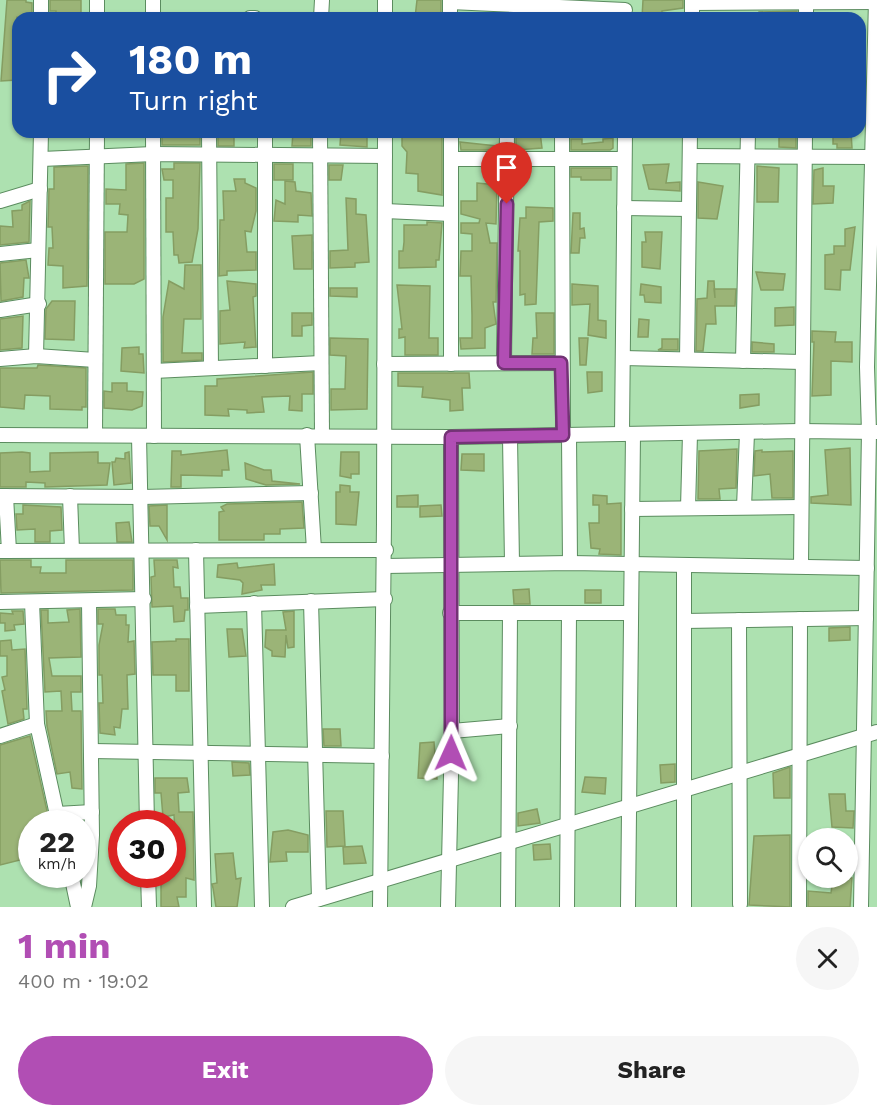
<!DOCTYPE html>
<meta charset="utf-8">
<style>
:root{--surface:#fff;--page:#f6f6f6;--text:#222;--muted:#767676;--accent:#b14eb4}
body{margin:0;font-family:"Work Sans",sans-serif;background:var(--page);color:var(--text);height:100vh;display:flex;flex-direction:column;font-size:22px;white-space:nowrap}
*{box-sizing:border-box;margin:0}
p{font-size:20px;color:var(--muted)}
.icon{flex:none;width:33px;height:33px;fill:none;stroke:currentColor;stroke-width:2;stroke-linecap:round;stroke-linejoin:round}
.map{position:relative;height:907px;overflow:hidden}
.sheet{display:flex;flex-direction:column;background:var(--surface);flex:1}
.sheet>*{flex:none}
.banner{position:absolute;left:12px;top:12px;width:854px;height:126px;border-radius:18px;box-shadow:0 2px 4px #0004;background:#1a4fa0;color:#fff;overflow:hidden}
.controls{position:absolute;left:798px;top:828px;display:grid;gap:12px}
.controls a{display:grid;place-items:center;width:60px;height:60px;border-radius:50%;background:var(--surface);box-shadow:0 2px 4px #0004;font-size:30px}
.speed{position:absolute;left:18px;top:810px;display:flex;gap:12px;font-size:30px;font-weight:700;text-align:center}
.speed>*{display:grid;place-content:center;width:78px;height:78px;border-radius:50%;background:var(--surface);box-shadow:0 2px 4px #0004;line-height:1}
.speed small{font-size:15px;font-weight:400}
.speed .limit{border:9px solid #d22;background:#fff;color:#111}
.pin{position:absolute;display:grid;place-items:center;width:51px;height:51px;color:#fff;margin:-62px -26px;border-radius:50% 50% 50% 0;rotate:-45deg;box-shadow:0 0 6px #0007}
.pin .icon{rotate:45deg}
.me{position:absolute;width:66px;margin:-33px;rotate:1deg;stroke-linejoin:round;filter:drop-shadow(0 0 4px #0008)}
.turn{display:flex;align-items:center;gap:21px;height:126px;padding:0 18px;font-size:27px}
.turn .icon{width:78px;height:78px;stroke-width:2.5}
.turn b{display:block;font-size:42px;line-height:51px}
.round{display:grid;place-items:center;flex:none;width:63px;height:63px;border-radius:32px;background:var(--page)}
.summary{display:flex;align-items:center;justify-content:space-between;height:102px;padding:0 18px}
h1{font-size:36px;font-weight:700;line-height:45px;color:var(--accent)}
.primary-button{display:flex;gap:12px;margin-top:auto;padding:12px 18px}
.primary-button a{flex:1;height:69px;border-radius:36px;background:var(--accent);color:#fff;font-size:24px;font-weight:700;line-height:69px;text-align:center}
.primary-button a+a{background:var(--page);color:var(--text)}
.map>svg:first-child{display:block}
.building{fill:#9bb477;stroke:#859d62;stroke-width:1.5}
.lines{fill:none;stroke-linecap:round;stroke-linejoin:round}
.minor-casing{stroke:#5b8c5f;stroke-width:16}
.minor{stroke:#fff;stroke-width:14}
.route-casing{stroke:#733375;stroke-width:15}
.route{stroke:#b14eb4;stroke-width:10}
</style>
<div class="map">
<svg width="877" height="907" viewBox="0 0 877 907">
<rect width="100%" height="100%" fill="#ade1b0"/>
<!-- building -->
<g class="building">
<path d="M7,0H26V2L32,3V18L17,17L14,63H16L17,80L1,81Z"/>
<path d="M50,0H81V16L56,18V11H50Z"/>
<path d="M417,0H441V18H415Z"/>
<path d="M643,0H683V8L662,11V18H642Z"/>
<path d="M797,11V18H759V12Z"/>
<path d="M193,132H200V145H162V137H182V134Z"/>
<rect x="218" y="132" width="16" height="14"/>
<path d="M293,132H311V146H292Z"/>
<path d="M341,132H367V147L340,145Z"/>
<path d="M402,132H442V195L418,191V174L406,173L407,152L402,146Z"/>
<path d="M516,132H540L542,148L516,150Z"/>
<path d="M779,132H796V148L779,147Z"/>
<path d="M833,132H851L852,148H837V144H833Z"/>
<path d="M613,138V148L610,150H571V139H582V144L603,142V139Z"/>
<path d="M460,142L497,146V150H461Z"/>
<path d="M144,163V279L134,284H105V232H127L128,215L119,214L120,204H106V189L126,190V164Z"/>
<path d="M174,163H200L198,229L192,262L179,263L178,255H174L173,232H166V198H173V180H164L162,169H174Z"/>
<rect x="274" y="164" width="19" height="16"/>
<path d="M669,164L666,183L680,182V191L649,189L643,165Z"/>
<path d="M329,165H343L341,180H329Z"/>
<path d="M88,166L87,286L63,288V266L48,265L49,248H53L52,227H48L49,189H54V167Z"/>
<path d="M757,166L779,168L778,202H757Z"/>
<path d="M571,168H611V180H581V177H571Z"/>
<path d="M823,168V186H834L833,203L813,204L814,170Z"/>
<path d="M234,179H245V183L256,188V211L251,232L245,231L247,252H256V270L227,271V275L219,276L220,220H224L223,191H236Z"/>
<path d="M285,181L295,182L296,191L311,193L312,216L298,215V222L274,221L276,200L285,204Z"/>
<path d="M698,182L723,186L717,219L698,218Z"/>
<path d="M477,183L497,185L496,224L486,223L490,243H497L496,302H493L496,324L485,328V348L461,349L460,338H472V315L471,276H460L461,251H472V234L461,233V223H479L480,219L461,214V201H477Z"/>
<path d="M346,198L356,199V214L366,215L369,262L355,263V267L330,268V251L348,250Z"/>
<path d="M30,201L29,242L0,245V226L13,227L12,211L22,210V205Z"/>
<path d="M526,207L553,208V221L539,222L536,304L525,305V294L520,295V251H518L520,218H526Z"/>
<path d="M573,213H580V229L584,228L585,238H580L579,253H571Z"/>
<path d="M427,222L442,223L439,260H436V267L399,268V251H403L404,242V225H427Z"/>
<path d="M855,227L850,270H841L840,290L825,289V255L834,254V246H845V229Z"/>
<path d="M645,232H662L660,269L642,267V242H646Z"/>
<path d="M312,235V269H294L292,236Z"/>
<path d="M26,260L29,278H24L23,297L1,301L0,263Z"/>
<path d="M185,265H201V319H184L182,353H202V360L163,362V317L169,281L184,289Z"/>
<path d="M756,272L785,274L783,290H761Z"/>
<path d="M227,281L256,284V296L253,297L256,347L244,348L245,342L220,344V311L230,310Z"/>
<path d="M708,281H714L715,298L714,289H736L735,306H715L716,324H706L703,351H696L697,299L707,298Z"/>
<path d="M572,284L598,286V320L606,321V338L588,335L590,304L572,305Z"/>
<path d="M641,284L661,287V303L645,302L644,295H640Z"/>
<path d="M397,285L430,286L429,338H438V355H405V337L399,338V329H402Z"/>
<path d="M330,288H357V297L330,296Z"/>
<path d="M52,301H75L74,340L45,339L46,309Z"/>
<path d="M794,307V325L775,326V308Z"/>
<path d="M292,313H312V325L302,326V336H292Z"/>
<path d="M536,313H554V354H532L533,338H537Z"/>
<path d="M23,316L22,348L0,350V319Z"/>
<path d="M639,319L649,320L648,337H638Z"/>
<path d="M812,331L836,332L835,342H852V362L831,361V395L812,396L814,342H812Z"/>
<path d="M330,338L368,339L367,409L331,410V389H345L346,356L330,355Z"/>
<path d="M579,338H588L586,365H580Z"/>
<path d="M662,339H678V350H658L662,348Z"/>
<path d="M752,342L774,344V352H752Z"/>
<path d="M139,347V354H143L144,373L121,371L122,348Z"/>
<path d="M38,365L86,368V407H82V410L50,409V396L25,395L24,409L0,407V368H37Z"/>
<path d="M313,372V394H302V411L289,410L290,396L262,397L264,412L247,413V410L228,409L229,416L205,415V386H217V379Z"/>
<path d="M587,372H602V391L588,393Z"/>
<path d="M398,373H469L470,388H462L463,410L450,411V400L422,397L423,387L398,386Z"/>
<path d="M112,383H127V391L143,392L142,406L132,410L104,408V391L112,392Z"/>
<path d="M759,394V405L740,408V395Z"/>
<path d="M850,448L851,505L811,503V497L828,495L825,450Z"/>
<path d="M737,449L736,488L719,489L720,499H698L699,451Z"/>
<path d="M227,450L229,470H222V476L181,475V487H171L172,451H181V455Z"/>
<path d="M762,450V452L793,451V498H772L770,474L754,476L755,451Z"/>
<path d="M22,452L30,453V472L50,471V453L98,452V463H110L107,485L45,487V483L26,482V487H0V453Z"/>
<path d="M129,452L131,483L114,485L112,462H115L116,458L125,459V453Z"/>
<path d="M341,452H359V474H351V478L340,476Z"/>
<path d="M462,454H484V471L461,470Z"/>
<path d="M245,463L264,470H271L272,481L300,484L266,485L246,479Z"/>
<path d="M340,485L350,486V492H359L356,525L336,524V492H340Z"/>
<path d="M418,495V507H397V496Z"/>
<path d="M593,495L607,496V504L621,503V555L599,554L600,549L591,548L589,523H599V505H593Z"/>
<path d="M302,502L304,528L280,529V534H264V540H219V512L224,511L221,507L227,504Z"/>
<path d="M23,505L61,507L62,530L50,531V542H35V529L17,530L16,514H23Z"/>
<path d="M167,505V540L159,526H150L149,506Z"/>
<path d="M441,505L442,516L420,517V506Z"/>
<path d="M129,522L132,542H117L116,523Z"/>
<path d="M0,560H31V567H41L40,573H66V560H133V590L1,593Z"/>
<path d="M154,560H177L178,568L173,567L174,587H180L181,598H188V610H185L184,621L174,622L173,606L152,607L151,577L155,576Z"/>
<path d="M237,563L238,568L274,564L275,585H261L262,590L242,594L243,583L240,580L217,577L218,565Z"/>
<path d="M529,589L530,604H514L513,590Z"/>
<rect x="585" y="590" width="16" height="13"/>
<path d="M80,609L81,657L49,658L52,676H81V692H71L72,711H81L82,789L72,788L70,772L57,774L47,726L46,711H62L61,691L45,692L41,610H48V623L69,622L67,610Z"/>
<path d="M98,609H115L116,615H126V625H129L128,642L134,641L135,674L127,675L128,709H122L120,728L114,727L115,735L100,733L99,703H103L102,675H99V645L103,624H98Z"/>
<path d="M12,611H23L24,624L14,625L15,630L5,631V623H0V613L13,614Z"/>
<path d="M294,611V647L288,648L286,635L285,657L272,656V651L265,647L266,630H286L283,612Z"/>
<path d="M850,627V640L829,641V628Z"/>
<path d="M227,629H242L246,656L229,657Z"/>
<path d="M176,639H189V691H176V675H153L152,642L176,641Z"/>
<path d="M11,640L12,650L25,649L27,709H23L24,719L8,724L2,691L5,690L2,677L7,676V656H0V641Z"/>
<path d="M323,729H340L341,746H324Z"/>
<path d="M30,736L50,824H32V857L0,865V745Z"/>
<path d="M434,742L437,779L418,778L420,743Z"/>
<path d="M232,762L249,763L250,775L233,776Z"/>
<path d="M675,764V782L661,783L660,765Z"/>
<path d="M790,767V798H774L773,773Z"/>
<path d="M585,777L606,778L605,794L582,792Z"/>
<path d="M155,778H187L189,792L178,793L179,812H193L194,880L186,878V897H177L179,907H161V874H172V847H176L174,815L163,817L161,793H155Z"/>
<path d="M829,794H845L846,811H854L853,828L832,827Z"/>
<path d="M537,809L540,823L518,826V813Z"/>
<path d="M326,811H343L345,846L327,847Z"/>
<path d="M288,830L308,835V852H286L287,861L270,862L273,832Z"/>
<path d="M790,835V907L749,905L754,836Z"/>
<path d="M550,844L551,859L534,860L533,845Z"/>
<path d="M362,846L366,863L344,864L343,847Z"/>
<path d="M233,853L236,879L241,878L237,907H216L213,888L212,884L217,883L215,854Z"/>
<path d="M833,878H852L850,907H808V891L831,893Z"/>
</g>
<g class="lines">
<defs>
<g id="minor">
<path d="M41,0V18"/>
<path d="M97,0V18"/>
<path d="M450,0V18"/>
<path d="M450,2L625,10"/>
<path d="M692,3L876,2"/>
<path d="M153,18V0"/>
<path d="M250,18H255"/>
<path d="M321,18L322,0"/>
<path d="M385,18V0"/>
<path d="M692,18V0"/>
<path d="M806,18V3"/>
<path d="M153,132L154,436"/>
<path d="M209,132L211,368"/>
<path d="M320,132L322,435"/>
<path d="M562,132L563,435"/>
<path d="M690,156L873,157"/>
<path d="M42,159L153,154L385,156"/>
<path d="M451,159H624"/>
<path d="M0,201L40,189"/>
<path d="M624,208L689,209"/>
<path d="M385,211L451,214"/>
<path d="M0,254L38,250"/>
<path d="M0,310L39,304"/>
<path d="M36,356L41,132"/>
<path d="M623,358L802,362"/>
<path d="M0,359L36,356L95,360"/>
<path d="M687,359L690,132"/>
<path d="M743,361L748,132"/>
<path d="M504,363L507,132"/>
<path d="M384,364L561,363"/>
<path d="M451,364V132"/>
<path d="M265,366V132"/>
<path d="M154,371L321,363"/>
<path d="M622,433L625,132"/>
<path d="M0,435L451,437L800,431L877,432"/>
<path d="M95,435L97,132"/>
<path d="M307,435L314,550"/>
<path d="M569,435L570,563"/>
<path d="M139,436L147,824"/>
<path d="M510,437L512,563"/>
<path d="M0,496L142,497L311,493"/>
<path d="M6,496L9,551"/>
<path d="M70,496L72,550"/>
<path d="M744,507L747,433"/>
<path d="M688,508L690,434"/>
<path d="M632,509L800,507"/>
<path d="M196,550L204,907"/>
<path d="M0,551L386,550"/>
<path d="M684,565V907"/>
<path d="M385,566L570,563L867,568"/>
<path d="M801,566L805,132"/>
<path d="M311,601L319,899"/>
<path d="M0,602L144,599"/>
<path d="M32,602L37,724L59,824"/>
<path d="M254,603L262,907"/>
<path d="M197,606L385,599"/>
<path d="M450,613H631"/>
<path d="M739,620L740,904"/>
<path d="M684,621L866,618"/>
<path d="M452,731L510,726"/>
<path d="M0,736L37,724"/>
<path d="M92,751L382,756"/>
<path d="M57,814L92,812"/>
<path d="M71,874L78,907"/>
<path d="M148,874L149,907"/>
<path d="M84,907L89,886L92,835L89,602"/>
<path d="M293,907L877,732"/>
<path d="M380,907C384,649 385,390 385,132"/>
<path d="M448,907L452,731L451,437"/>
<path d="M508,907L510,613"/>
<path d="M567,907L569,613"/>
<path d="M628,907L633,434"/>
<path d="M799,907L800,619"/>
<path d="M861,907L869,432L867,367L876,0"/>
</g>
</defs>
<!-- minor casing -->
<use href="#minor" class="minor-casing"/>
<!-- minor -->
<use href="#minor" class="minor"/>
</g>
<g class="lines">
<defs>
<path id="route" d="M451,753V437L563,435L561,363H504L507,204"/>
</defs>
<!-- route casing -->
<use href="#route" class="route-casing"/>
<!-- route -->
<use href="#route" class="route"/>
</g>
</svg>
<div class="controls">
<a><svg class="icon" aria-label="search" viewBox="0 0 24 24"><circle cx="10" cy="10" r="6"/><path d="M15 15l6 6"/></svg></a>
</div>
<div class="speed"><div>22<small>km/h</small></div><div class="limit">30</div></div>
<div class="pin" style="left:507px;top:204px;background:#d93025"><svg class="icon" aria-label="arrive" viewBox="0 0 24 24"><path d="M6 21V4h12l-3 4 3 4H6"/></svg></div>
<svg class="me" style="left:451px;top:753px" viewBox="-20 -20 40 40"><path d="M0-17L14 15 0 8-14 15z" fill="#b14eb4" stroke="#fff" stroke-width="4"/></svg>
<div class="banner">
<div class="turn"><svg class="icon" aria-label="right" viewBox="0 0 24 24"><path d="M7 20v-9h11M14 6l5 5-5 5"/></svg><div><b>180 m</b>Turn right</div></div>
</div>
</div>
<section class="sheet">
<div class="summary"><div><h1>1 min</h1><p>400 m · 19:02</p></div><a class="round"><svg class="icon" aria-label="close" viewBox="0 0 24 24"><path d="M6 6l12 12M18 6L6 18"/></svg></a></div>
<div class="primary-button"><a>Exit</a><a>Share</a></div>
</section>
